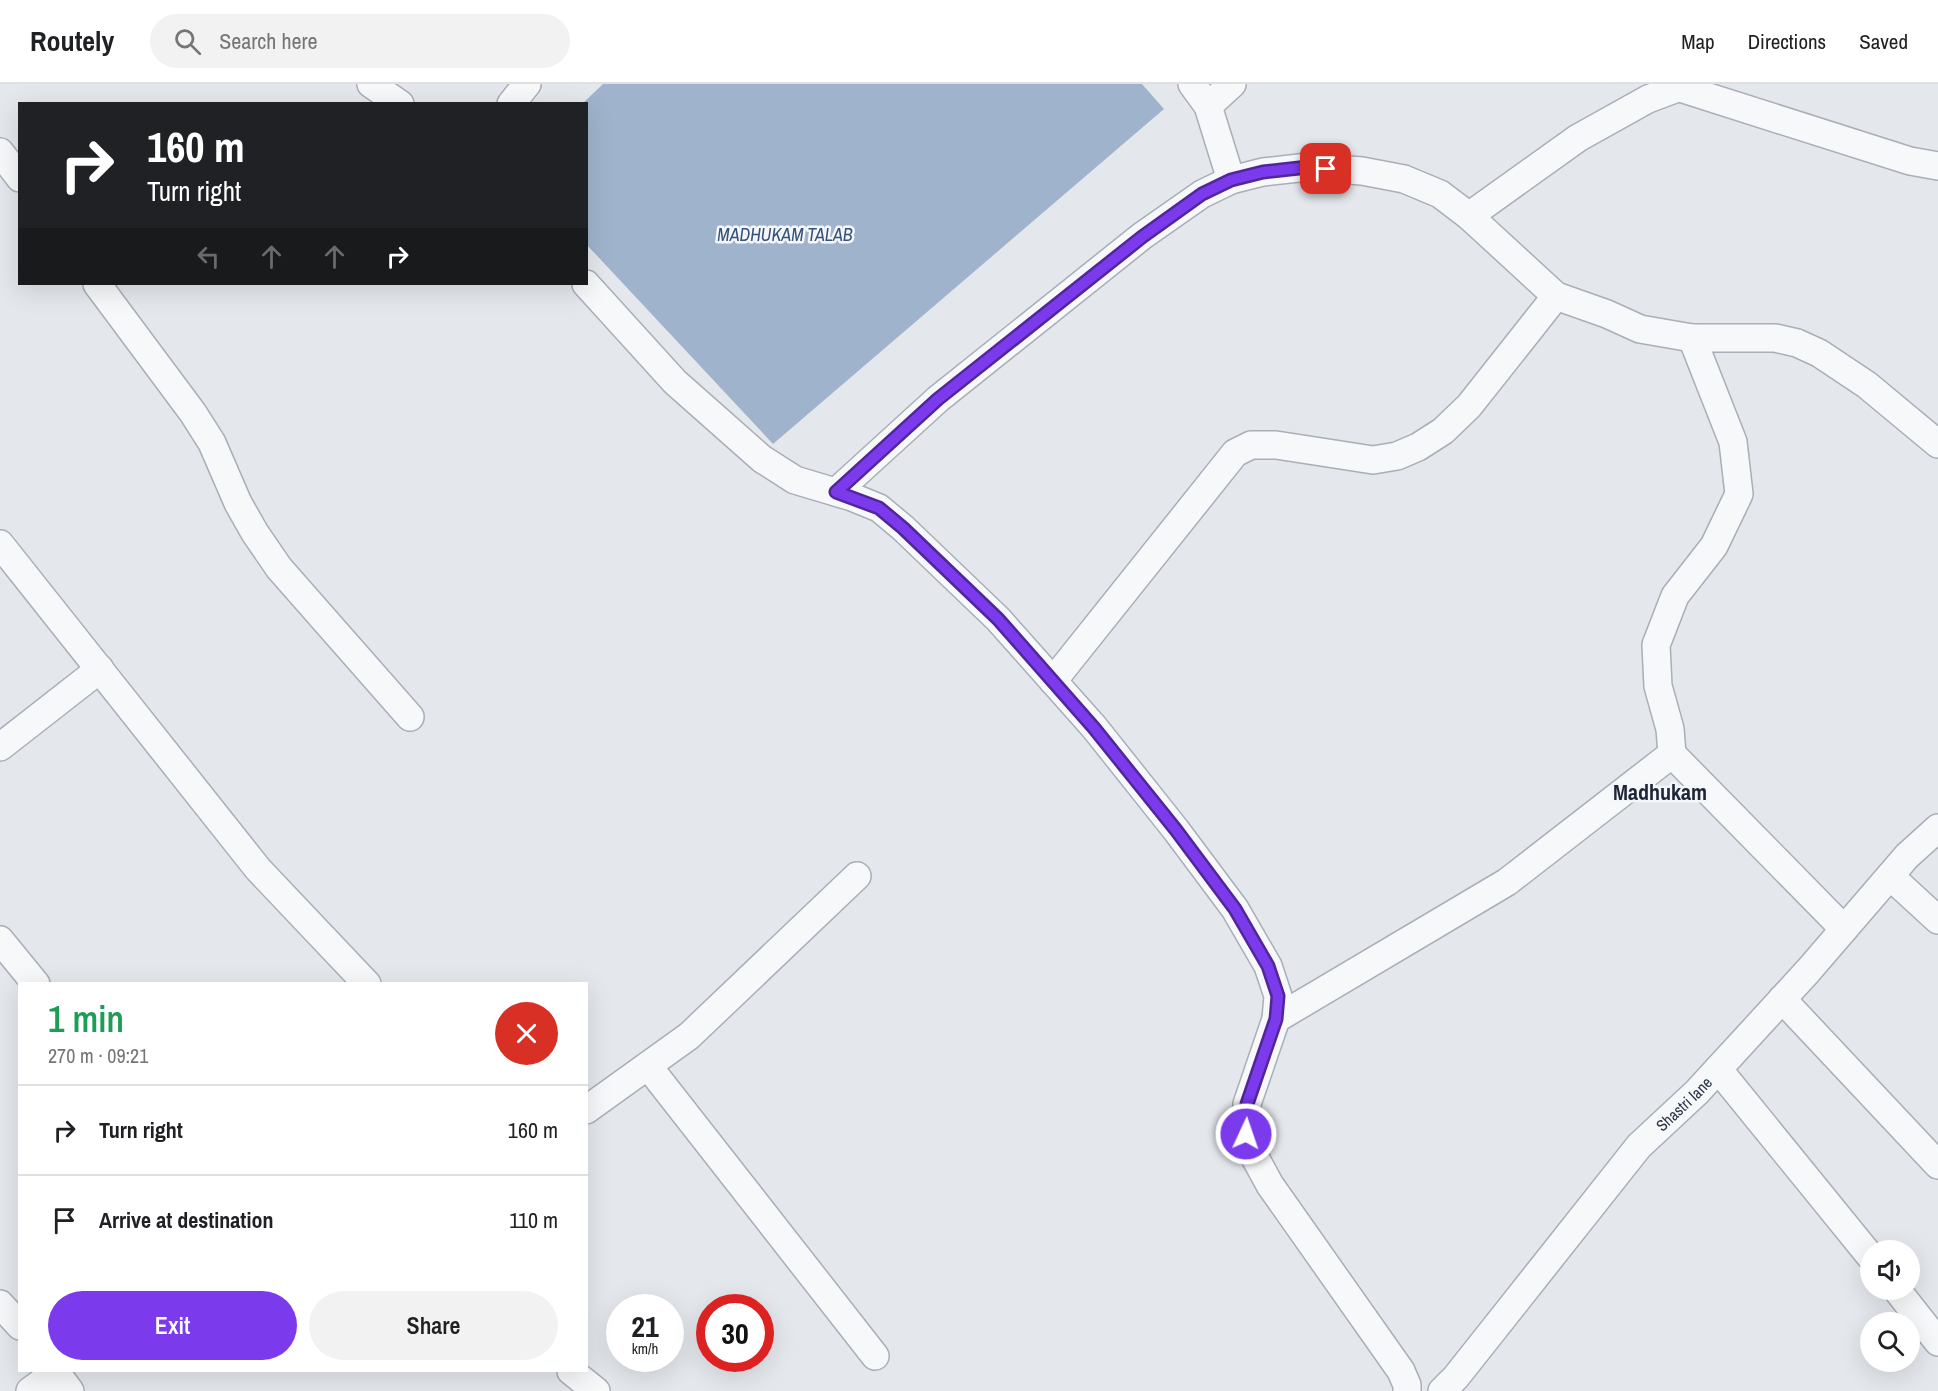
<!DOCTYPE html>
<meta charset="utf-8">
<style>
:root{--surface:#fff;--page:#f2f2f2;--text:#202124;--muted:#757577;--line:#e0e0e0;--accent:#7c3aed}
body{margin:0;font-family:"Archivo Narrow",sans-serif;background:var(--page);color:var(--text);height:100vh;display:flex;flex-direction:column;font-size:22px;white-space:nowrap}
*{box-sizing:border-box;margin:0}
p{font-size:20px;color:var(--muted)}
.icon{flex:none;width:33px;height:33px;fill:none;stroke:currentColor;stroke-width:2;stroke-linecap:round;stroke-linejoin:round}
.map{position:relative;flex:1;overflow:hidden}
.panel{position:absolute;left:18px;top:898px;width:570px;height:390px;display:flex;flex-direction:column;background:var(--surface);border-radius:0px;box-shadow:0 6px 24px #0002}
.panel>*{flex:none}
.hud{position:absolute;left:18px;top:18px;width:570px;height:183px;border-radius:0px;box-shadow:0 6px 24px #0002;background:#202124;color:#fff;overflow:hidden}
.controls{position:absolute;left:1860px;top:1156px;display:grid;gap:12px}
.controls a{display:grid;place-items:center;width:60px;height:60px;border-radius:50%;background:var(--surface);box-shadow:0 6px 24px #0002;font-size:30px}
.speed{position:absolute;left:606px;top:1210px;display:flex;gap:12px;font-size:30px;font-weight:700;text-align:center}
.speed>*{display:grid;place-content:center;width:78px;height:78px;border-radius:50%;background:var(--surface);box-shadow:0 6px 24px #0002;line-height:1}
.speed small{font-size:15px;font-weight:400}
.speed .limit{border:9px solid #d22;background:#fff;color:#111}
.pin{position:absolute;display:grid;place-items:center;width:51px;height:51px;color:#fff;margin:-26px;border-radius:12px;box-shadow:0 3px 9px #0006}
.me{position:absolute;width:66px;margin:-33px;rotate:3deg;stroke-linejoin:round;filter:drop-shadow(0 0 4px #0008)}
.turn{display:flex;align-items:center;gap:21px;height:126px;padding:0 30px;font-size:27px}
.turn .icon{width:78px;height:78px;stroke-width:2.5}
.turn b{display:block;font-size:42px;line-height:51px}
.lanes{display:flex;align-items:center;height:57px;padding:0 30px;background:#0003;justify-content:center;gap:30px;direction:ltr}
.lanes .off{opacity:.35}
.round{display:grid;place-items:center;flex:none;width:63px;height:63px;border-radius:32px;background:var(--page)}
.summary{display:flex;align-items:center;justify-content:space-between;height:102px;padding:0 30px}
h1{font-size:36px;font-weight:600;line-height:45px;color:#1e9e55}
.primary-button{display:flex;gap:12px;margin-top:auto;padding:12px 30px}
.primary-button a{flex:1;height:69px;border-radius:36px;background:var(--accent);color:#fff;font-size:24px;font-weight:600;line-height:69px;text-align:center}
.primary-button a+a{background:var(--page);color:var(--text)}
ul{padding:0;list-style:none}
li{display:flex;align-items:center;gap:18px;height:90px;padding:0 30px;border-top:2px solid var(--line)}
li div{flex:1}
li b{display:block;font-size:22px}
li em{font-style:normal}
header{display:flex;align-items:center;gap:36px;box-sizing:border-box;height:84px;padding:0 30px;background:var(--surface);border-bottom:2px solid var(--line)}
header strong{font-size:28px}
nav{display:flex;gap:33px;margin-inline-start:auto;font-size:21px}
.search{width:420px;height:54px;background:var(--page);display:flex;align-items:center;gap:15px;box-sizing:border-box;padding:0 21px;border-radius:33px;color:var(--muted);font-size:22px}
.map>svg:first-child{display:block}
.water{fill:#9fb4cc}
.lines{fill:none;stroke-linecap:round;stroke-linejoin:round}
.street-casing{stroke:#a9aeb7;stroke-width:30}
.street{stroke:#f7f8fa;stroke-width:27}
.route-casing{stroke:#51269a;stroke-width:15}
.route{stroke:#7c3aed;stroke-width:10}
.labels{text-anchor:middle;stroke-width:5;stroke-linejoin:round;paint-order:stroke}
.street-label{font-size:16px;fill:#2b3445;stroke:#f4f6f9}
.water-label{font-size:18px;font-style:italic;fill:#34527a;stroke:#f4f6f9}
.district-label{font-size:22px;font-weight:bold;fill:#1d2536;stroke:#f4f6f9}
</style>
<header>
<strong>Routely</strong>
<div class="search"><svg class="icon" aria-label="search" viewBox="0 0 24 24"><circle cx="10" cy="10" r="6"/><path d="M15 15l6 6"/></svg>Search here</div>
<nav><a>Map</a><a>Directions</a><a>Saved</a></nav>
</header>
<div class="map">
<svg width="1938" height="1307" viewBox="0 0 1938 1307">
<rect width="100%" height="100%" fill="#e4e7ec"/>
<!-- water -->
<path class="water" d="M603,0H1142L1164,25L773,360L587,161L586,20L583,19Z"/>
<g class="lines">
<defs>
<g id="street">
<path d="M371,0L400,20"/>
<path d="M1192,0L1208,22L1231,96"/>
<path d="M1677,3L1910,77L1938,82"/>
<path d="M511,20L527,0"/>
<path d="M1208,22L1232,0"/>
<path d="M0,68L20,94"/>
<path d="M1469,132L1578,54L1648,15L1688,0"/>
<path d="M97,200L193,329L212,359L238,419L255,449L279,484L410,633"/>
<path d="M586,200L675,298L762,375L795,396L852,413L879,424L903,444L998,535L1094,643L1176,746L1235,825L1268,882L1278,912L1276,935L1247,1020L1246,1050L1252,1068L1270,1101L1401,1287L1407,1301V1307"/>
<path d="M836,408L938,315L1142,152L1202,110L1231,96L1263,88L1308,83L1362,87L1404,95L1440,110L1469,132L1556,212L1607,230L1640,245L1692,254H1775L1797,259L1819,269L1867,301L1938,360"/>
<path d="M0,460L258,785L367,900"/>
<path d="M1053,597L1235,369L1251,361H1276L1373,376L1397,372L1418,363L1443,347L1469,322L1556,212"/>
<path d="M0,663L100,585"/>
<path d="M1672,670L1670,645L1658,602L1656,561L1675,512L1714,462L1739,410L1733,358L1692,254"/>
<path d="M1890,792L1938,836"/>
<path d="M0,856L36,900"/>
<path d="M1782,915L1938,1081"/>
<path d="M1276,935L1507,798L1672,670L1844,845"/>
<path d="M648,982L875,1272"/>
<path d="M1718,985L1870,1172"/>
<path d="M586,1026L689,952L857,792"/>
<path d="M1897,1206L1938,1258"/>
<path d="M0,1220L20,1242"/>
<path d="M55,1287L70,1307"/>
<path d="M571,1287L596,1307"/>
<path d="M30,1307L56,1288"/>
<path id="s1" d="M1442,1307L1456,1293L1639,1062L1697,1008L1808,887L1907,772L1938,744"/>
</g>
</defs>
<!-- street casing -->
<use href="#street" class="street-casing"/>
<!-- street -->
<use href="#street" class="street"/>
</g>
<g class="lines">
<defs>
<path id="route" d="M1246,1050L1247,1020L1276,935L1278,912L1268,882L1235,825L1176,746L1094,644L998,535L903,444L879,424L836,408L938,315L1142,153L1202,110L1231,96L1263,88L1308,83L1326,85"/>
</defs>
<!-- route casing -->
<use href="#route" class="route-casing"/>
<!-- route -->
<use href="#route" class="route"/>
</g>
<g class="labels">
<!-- street labels -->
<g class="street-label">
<text dy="6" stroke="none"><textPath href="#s1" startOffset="376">Shastri lane</textPath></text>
</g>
<!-- water labels -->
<g class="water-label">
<text x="785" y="157">MADHUKAM TALAB</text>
</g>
<!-- district labels -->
<g class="district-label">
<text x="1660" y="716">Madhukam</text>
</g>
</g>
</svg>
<div class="controls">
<a><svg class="icon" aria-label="sound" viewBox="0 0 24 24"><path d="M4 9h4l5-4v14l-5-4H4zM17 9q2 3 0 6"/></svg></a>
<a><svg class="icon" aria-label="search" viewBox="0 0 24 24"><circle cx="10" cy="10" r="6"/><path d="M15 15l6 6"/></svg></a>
</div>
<div class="speed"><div>21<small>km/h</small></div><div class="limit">30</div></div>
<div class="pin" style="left:1326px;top:85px;background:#d93025"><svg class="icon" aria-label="arrive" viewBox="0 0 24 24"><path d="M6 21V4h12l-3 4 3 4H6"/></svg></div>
<svg class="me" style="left:1246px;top:1050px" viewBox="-20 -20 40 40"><circle r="17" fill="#7c3aed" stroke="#fff" stroke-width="3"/><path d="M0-11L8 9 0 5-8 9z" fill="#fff"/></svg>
<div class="hud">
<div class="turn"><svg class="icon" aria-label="right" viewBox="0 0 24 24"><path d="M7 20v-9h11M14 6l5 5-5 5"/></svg><div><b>160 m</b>Turn right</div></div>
<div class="lanes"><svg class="icon off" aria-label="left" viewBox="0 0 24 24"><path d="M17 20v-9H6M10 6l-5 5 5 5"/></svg><svg class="icon off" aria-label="ahead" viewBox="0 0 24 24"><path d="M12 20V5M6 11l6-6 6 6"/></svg><svg class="icon off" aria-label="ahead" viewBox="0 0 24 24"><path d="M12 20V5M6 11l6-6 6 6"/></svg><svg class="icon" aria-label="right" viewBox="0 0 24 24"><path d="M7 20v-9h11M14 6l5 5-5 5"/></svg></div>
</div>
<section class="panel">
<div class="summary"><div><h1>1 min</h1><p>270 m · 09:21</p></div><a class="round" style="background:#d93025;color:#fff"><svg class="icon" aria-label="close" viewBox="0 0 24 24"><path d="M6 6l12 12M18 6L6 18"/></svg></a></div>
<ul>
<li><svg class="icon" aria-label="right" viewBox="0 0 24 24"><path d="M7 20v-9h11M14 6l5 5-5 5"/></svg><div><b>Turn right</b></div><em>160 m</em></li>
<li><svg class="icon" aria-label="arrive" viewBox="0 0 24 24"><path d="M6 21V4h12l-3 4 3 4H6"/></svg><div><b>Arrive at destination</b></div><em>110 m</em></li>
</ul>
<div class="primary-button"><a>Exit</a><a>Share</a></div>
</section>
</div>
